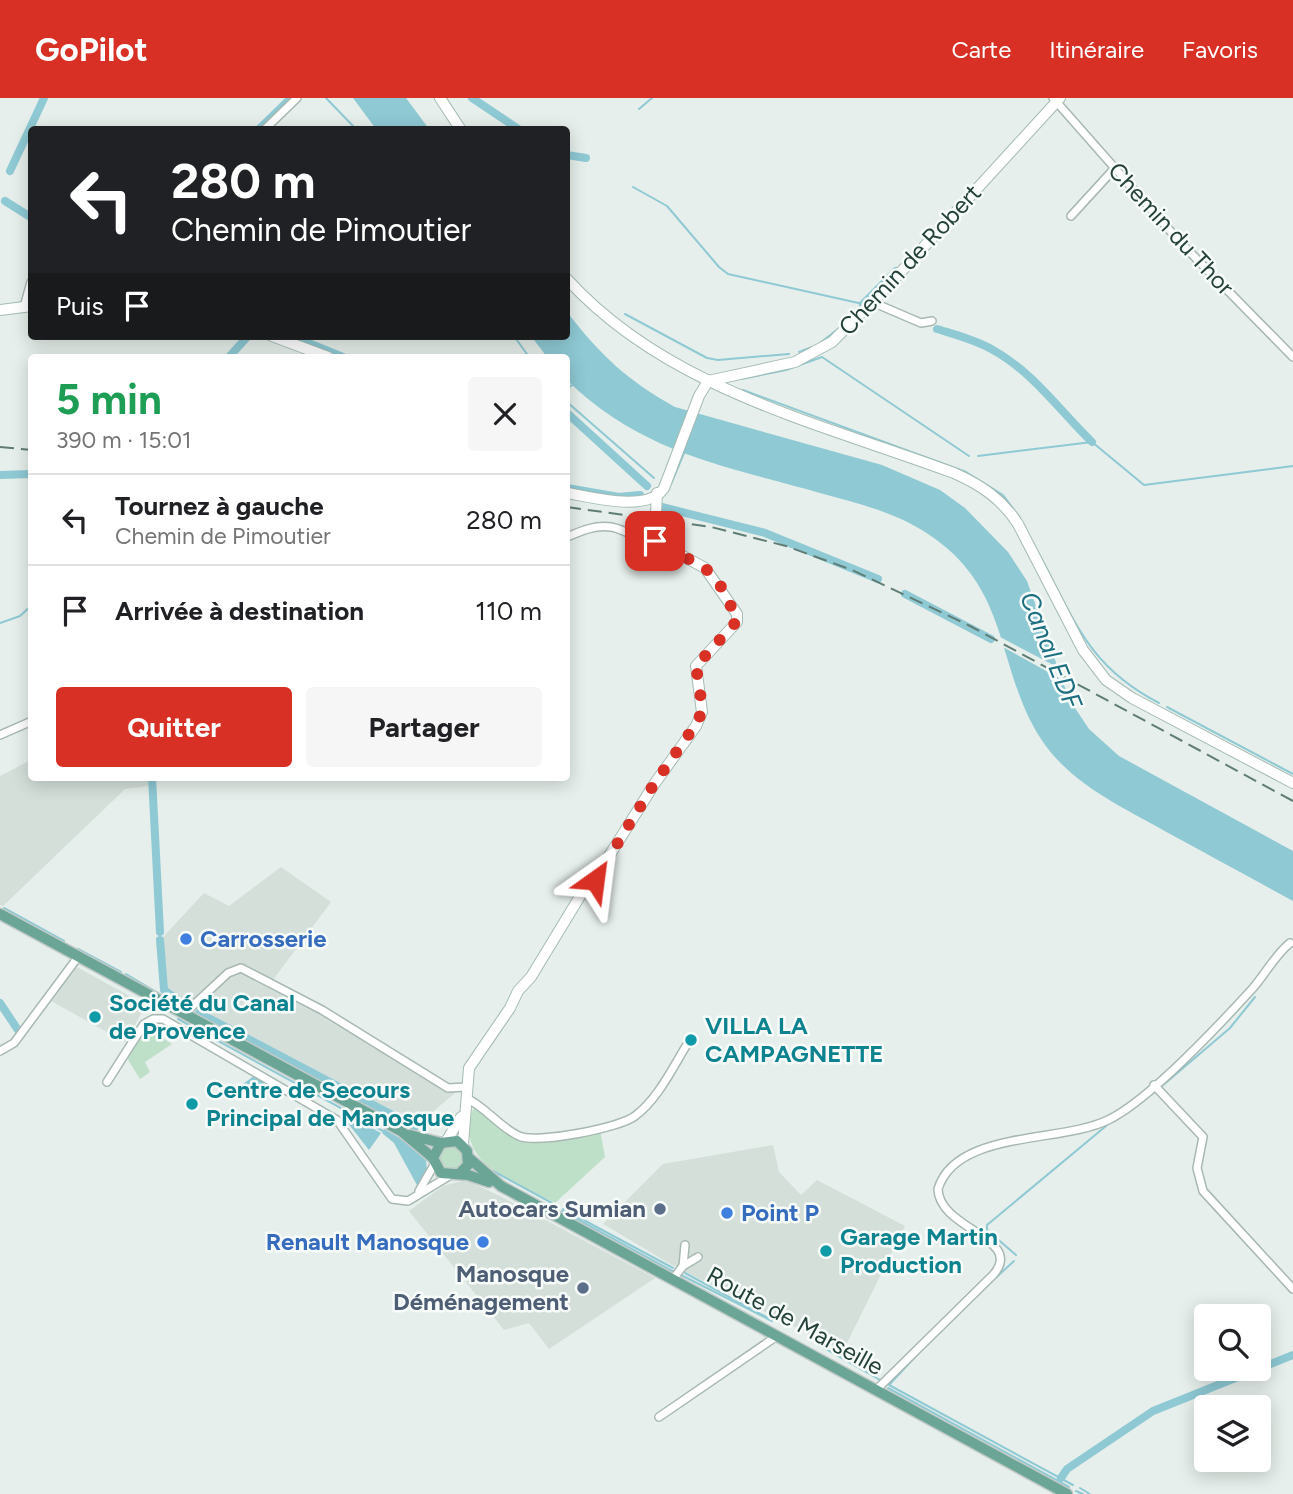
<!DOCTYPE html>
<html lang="fr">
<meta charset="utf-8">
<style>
:root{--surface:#fff;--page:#f6f6f6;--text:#202124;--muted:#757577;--line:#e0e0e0;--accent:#d93025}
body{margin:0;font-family:Figtree,sans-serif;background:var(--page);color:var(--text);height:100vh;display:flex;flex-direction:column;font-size:26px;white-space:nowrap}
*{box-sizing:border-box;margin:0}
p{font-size:23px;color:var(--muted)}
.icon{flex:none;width:38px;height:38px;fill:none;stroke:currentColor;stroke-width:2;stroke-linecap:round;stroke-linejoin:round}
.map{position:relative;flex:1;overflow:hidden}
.sheet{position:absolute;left:28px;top:256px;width:542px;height:427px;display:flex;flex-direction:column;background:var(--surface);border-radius:7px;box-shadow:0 4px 18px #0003}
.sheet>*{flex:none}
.hud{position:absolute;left:28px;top:28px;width:542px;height:214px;border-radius:7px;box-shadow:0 4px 18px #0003;background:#202124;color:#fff;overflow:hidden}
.tools{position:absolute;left:1194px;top:1206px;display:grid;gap:14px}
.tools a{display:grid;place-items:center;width:77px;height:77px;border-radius:7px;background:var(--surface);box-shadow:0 4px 18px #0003;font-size:35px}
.pin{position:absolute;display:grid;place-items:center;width:60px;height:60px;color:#fff;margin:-30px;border-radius:14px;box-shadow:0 4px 10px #0006}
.me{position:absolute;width:77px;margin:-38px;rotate:31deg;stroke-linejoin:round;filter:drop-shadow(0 0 5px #0008)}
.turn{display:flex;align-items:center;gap:24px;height:147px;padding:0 28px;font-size:32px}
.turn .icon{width:91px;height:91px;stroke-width:2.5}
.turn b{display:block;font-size:49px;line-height:60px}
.then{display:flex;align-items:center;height:66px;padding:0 28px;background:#0003;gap:14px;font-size:26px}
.round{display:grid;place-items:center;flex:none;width:74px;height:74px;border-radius:7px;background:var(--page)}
.head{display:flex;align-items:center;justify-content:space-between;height:119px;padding:0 28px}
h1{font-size:42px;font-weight:700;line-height:52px;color:#1e9e55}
.cta{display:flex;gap:14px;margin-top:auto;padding:14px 28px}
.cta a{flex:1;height:80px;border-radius:7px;background:var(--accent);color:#fff;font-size:28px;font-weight:700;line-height:80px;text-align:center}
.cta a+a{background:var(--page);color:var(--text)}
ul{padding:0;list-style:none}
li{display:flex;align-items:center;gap:21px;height:91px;padding:0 28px;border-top:2px solid var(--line)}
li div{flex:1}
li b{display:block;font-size:26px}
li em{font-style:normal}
header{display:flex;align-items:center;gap:42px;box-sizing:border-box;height:98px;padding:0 35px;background:var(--accent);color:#fff}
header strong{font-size:33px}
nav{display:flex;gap:38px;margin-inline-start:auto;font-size:24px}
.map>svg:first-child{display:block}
.built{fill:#d4dfda}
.green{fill:#bfe0c8}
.water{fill:#8ec9d4}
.pier{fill:#e6efeb}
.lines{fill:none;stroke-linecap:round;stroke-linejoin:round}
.stream{stroke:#8ec9d4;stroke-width:2}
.canal{stroke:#8ec9d4;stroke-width:8}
.street-casing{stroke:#a8b8b2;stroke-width:10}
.secondary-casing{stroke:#a4bbb3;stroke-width:12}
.primary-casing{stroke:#c2cac8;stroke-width:13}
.street{stroke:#fff;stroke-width:7}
.secondary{stroke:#fff;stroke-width:10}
.primary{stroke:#6aa596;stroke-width:10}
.rail{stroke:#5f7d75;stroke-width:2;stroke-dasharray:14 7;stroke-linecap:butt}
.route{stroke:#d93025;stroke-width:12;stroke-dasharray:0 21.6}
.shop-dot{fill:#3f7fe0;stroke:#f7fbf9;stroke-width:2.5}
.culture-dot{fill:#0f9aa8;stroke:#f7fbf9;stroke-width:2.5}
.service-dot{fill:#5c6f8a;stroke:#f7fbf9;stroke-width:2.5}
.labels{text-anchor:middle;stroke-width:5;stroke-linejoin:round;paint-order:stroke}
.street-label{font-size:24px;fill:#24423a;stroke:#f7fbf9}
.shop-label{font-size:24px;font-weight:bold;fill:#366cbe;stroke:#f7fbf9;text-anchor:start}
.culture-label{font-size:24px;font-weight:bold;fill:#0d838f;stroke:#f7fbf9;text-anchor:start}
.service-label{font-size:24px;font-weight:bold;fill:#4e5e75;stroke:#f7fbf9;text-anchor:end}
.water-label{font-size:26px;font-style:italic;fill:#1c6f80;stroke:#f7fbf9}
</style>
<header>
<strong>GoPilot</strong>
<nav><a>Carte</a><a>Itinéraire</a><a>Favoris</a></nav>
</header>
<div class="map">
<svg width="1293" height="1396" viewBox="0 0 1293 1396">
<rect width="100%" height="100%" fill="#e6efeb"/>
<!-- built -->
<g class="built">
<path d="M31,662L32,679H149V688L125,691L3,808L0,807V678Z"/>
<path d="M281,769L331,804L270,886L455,995L416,1028L166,893L163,839L204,795L229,808Z"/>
<path d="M75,868L146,907L125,944L51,903Z"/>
<path d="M773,1047L779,1074L801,1097L817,1082L905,1128L843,1253L672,1167L603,1126L663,1066Z"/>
<path d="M466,1082L502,1099L655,1180L549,1251L529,1225L504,1232L409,1113L443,1088Z"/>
</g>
<!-- green -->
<g class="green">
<path d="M156,928L153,934L172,946L145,964L150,974L140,981L127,960L146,932Z"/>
<path d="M474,1009L515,1040L529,1045L600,1032L605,1059L555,1105C515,1083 451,1066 474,1009Z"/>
<circle cx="451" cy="1060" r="12"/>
</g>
<!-- water -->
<g class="water">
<path d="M353,0H406L429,31H376Z"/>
<path d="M567,214C600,257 628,283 675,309L882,367L940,392L965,410L1008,454L1027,483L1069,601L1089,631L1119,658L1293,753V803C1253,781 1212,759 1172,737C1125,710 1072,688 1041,641C995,570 1012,491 928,436C895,414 857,405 820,395C724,368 640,354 567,282V259H547L531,238H567Z"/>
<path d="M254,978L266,985L246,998L239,995L240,988Z"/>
<path d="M351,1018L381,1035L369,1052L347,1024Z"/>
<path d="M384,1031L410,1046L426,1060L427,1074L418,1089L394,1045L382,1035Z"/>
</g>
<!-- pier -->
<path class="pier" d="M1000,539L1063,572L1066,584L1003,549Z"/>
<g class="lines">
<!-- stream -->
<g class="stream">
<path d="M326,0L357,32"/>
<path d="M639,11L652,0"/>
<path d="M633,89L667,108L719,169L728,176L863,206"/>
<path d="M625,216L707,260L718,262L789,256"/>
<path d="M514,238L529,259"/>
<path d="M820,245L838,231"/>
<path d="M799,254L812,249"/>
<path d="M741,281L786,272L822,259L969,358"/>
<path d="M567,291L572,287"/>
<path d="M743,292L966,374L1003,397L1020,420"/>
<path d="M567,304L654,380"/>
<path d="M978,358L1092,344L1144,387L1293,368"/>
<path d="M671,386L684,355"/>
<path d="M1039,456C1075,523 1088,568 1159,605"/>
<path d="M0,525L20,518L32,507"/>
<path d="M1167,609L1293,676"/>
<path d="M4,810L64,843"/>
<path d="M78,851L121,874"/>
<path d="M126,876L175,905"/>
<path d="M200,918L365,1007L368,1004"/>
<path d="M178,921L383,1033"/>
<path d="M1162,988L1230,930L1255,899"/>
<path d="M493,1073L552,1105"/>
<path d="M563,1111L673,1170"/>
<path d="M562,1113L674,1174"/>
<path d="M1016,1157L987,1132V1127L1106,1028"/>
<path d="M685,1175L768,1220"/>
<path d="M679,1176L772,1223"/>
<path d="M976,1198L1014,1163"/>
<path d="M824,1250L880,1282"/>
<path d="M915,1259L889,1287L1073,1387"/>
<path d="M888,1290L1069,1389"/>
<path d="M1080,1390L1090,1396"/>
<path d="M1076,1393L1083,1396"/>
</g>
<!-- canal -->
<g class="canal">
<path d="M472,0L520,32"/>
<path d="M258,32L291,0"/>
<path d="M567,57L586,60"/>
<path d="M10,73L44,0"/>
<path d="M5,103L32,120"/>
<path d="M863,206L896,173"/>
<path d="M937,231C956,237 976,242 993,252C1033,274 1060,313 1092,344"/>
<path d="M291,238L343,259"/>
<path d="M229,259L248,238"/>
<path d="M567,315L647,388"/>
<path d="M0,377L32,376"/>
<path d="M567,390L619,399L640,397"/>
<path d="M662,409L765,435L878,481"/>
<path d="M905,496L991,541"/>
<path d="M152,679L160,834"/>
<path d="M160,842L164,892L179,903"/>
<path d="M0,905L18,932"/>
<path d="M199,915L415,1029"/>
<path d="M1061,1380L1067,1371L1153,1313L1293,1257"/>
</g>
<defs>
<g id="street">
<path d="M1053,0L1180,144L1293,259"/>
<path d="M264,32L297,0"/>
<path d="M1071,118L1114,71"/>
<path d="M872,204L921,225L932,223"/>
<path d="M24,209L31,184"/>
<path d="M567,439C581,433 594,427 611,429C625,431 639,444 653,439"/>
<path d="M0,637L32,623"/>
<path d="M184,916L228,875L241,870L322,912L448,990L466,989"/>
<path d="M0,953L14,945L78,859"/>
<path d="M107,984L144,926L153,921H163L337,1022L392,1101L408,1103L449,1078"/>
<path d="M1154,987L1203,1039L1197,1070L1203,1093L1293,1191"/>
<path d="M466,1000C486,1009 499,1029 519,1038C536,1046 620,1030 635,1018C657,1002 672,971 686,948"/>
<path d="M419,1093L434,1067"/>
<path d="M683,1168L698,1159"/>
<path d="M673,1181L683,1168L685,1147"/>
<path d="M876,1292L993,1177C1026,1140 939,1132 938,1091C956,1032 1062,1045 1108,1022C1148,1003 1222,924 1253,890C1266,875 1275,857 1290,845"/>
<path d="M659,1319L777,1238"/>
</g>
<g id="secondary">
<path d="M440,0L461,32"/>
<path d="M567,181C667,291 820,325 954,375C981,387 1002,401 1018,426L1083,552L1106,582L1132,600L1293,685"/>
<path d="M0,212L32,208"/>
<path d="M272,238L328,259"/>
<path d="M567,395C591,399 649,415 664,390L699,298L708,283L795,264L832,244L889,187L1060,0"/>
<path d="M656,416L657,395"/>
<path d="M447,1042L461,1019"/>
<path d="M463,1046L469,970L510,910L518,893L531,879L582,795L592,785L655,685L696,628L702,614L696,568L737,524V516L705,470L655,443V422"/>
</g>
<g id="primary">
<path d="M0,816L401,1033L433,1060"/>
<path d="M410,1037L441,1045"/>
<path d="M469,1060L501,1088L1067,1396"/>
<path d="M459,1076L468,1067L467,1053L457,1043L441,1045L433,1060L441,1075L468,1077L489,1084"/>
</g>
</defs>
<!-- street casing -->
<use href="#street" class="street-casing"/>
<!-- secondary casing -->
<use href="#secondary" class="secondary-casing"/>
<!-- primary casing -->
<use href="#primary" class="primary-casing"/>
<!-- street -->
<use href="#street" class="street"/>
<!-- secondary -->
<use href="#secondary" class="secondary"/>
<!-- primary -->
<use href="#primary" class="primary"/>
<!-- rail -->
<g class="rail">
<path d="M0,349L32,352"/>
<path d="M567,409L711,429L786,448L852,472L970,528L1293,703"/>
</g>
</g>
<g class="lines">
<!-- route -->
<path class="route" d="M595,782L654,686L699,622L702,608L696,568L738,522L719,485L705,470L655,443"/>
</g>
<!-- markers -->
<g class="shop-dot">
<circle cx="186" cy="841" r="7"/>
<circle cx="727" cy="1115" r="7"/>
<circle cx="483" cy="1144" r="7"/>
</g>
<g class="culture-dot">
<circle cx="95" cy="919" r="7"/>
<circle cx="691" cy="942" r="7"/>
<circle cx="192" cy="1006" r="7"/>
<circle cx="826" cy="1153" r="7"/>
</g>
<g class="service-dot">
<circle cx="660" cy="1111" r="7"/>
<circle cx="583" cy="1190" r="7"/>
</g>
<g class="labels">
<!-- street labels -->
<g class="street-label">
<text transform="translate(1171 131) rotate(47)" y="8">Chemin du Thor</text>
<text transform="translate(910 162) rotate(-47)" y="8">Chemin de Robert</text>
<text transform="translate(795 1223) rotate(29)" y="8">Route de Marseille</text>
</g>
<!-- shop labels -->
<g class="shop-label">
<text x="200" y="849">Carrosserie</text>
<text x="741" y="1123">Point P</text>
<text x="469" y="1152" text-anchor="end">Renault Manosque</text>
</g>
<!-- culture labels -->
<g class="culture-label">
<text x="109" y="913">Société du Canal<tspan x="109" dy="28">de Provence</tspan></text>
<text x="705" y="936">VILLA LA<tspan x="705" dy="28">CAMPAGNETTE</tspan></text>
<text x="206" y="1000">Centre de Secours<tspan x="206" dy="28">Principal de Manosque</tspan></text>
<text x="840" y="1147">Garage Martin<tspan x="840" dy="28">Production</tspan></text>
</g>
<!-- service labels -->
<g class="service-label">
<text x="646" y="1119">Autocars Sumian</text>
<text x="569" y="1184">Manosque<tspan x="569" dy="28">Déménagement</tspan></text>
</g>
<!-- water labels -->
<g class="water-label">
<text transform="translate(1051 552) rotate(68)" y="9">Canal EDF</text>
</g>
</g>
</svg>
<div class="tools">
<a><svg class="icon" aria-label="search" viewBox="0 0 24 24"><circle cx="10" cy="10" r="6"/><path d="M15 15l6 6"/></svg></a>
<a><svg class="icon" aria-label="layers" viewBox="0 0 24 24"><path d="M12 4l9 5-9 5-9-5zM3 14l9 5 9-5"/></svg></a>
</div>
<div class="pin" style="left:655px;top:443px;background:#d93025"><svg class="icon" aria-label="arrive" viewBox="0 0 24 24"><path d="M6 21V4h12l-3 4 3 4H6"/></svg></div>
<svg class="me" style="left:595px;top:782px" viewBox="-20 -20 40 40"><path d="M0-17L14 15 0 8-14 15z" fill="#d93025" stroke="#fff" stroke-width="4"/></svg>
<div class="hud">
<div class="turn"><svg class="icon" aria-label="left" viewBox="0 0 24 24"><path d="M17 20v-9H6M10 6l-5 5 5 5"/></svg><div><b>280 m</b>Chemin de Pimoutier</div></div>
<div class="then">Puis<svg class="icon" aria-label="arrive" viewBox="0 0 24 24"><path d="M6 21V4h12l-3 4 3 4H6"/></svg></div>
</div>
<section class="sheet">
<div class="head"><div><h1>5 min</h1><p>390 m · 15:01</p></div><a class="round"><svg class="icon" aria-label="close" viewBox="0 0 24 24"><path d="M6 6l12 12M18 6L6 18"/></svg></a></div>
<ul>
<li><svg class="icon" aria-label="left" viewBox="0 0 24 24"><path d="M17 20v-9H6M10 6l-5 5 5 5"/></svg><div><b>Tournez à gauche</b><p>Chemin de Pimoutier</p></div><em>280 m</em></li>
<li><svg class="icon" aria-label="arrive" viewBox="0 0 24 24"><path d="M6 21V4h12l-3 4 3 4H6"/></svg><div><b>Arrivée à destination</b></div><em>110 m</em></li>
</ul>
<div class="cta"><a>Quitter</a><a>Partager</a></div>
</section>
</div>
